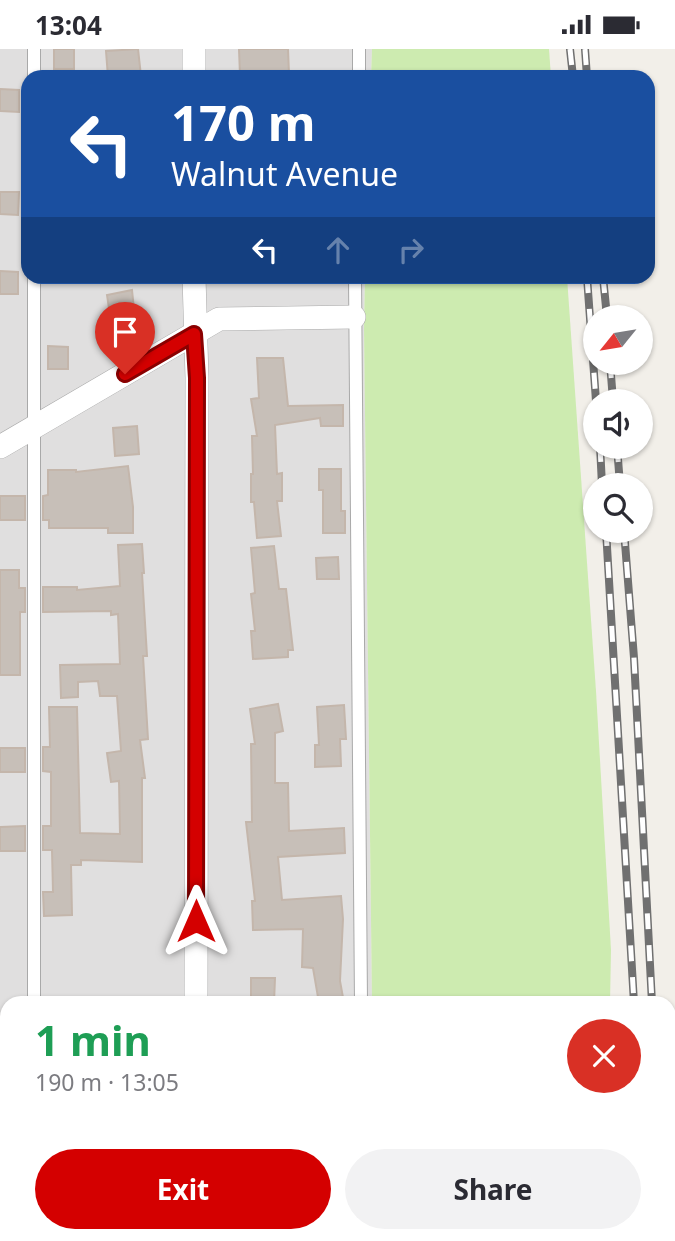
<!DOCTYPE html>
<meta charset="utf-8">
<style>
:root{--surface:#fff;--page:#f2f2f3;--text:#2b2b33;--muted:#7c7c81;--accent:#d40000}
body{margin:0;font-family:"Noto Sans",sans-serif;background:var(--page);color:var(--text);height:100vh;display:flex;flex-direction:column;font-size:26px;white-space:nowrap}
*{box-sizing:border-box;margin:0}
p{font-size:23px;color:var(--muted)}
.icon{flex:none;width:38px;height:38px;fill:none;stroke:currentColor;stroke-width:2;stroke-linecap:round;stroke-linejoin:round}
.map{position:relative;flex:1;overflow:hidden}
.side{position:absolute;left:0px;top:947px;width:676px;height:247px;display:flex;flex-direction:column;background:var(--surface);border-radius:21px 21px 0 0;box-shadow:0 2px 5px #0004}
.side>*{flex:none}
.guide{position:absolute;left:21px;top:21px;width:634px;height:214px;border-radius:21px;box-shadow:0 2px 5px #0004;background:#1a4fa0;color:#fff;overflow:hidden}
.needle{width:46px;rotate:240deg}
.controls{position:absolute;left:583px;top:256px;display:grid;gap:14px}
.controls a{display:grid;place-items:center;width:70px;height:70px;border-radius:50%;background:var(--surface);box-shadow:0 2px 5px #0004;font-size:35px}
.pin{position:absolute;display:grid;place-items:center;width:60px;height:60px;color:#fff;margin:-72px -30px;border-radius:50% 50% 50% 0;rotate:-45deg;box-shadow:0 0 7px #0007}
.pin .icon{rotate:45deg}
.me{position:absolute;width:77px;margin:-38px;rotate:0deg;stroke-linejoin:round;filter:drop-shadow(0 0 5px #0008)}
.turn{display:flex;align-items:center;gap:24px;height:147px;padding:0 35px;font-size:32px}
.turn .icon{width:91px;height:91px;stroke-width:2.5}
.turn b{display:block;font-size:49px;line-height:60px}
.lanes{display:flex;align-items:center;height:66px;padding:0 35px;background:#0003;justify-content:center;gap:35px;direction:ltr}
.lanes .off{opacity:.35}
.round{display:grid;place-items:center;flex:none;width:74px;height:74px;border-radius:37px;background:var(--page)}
.summary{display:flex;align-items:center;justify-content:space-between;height:119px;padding:0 35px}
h1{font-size:42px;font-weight:700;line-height:52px;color:#1e9e55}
.action{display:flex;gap:14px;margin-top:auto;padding:14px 35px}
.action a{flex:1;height:80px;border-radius:42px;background:var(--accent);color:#fff;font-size:28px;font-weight:700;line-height:80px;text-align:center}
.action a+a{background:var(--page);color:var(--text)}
.status{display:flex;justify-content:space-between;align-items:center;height:49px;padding:0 35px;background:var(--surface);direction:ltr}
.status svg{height:19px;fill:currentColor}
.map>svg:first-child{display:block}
.residential{fill:#e0dfdf}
.grass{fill:#cdebb0}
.building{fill:#c7bfb8;stroke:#c4b6ab;stroke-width:2}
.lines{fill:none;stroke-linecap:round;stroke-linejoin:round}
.lane-casing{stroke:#a9a9a9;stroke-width:14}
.street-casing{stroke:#a9a9a9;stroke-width:24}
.lane{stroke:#fff;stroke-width:12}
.street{stroke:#fff;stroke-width:23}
.rail-casing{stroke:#707070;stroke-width:8}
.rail{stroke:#fff;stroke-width:5;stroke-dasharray:16;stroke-linecap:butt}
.route-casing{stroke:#8a0000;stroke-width:18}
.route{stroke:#d40000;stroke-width:12}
</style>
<div class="status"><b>13:04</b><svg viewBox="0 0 49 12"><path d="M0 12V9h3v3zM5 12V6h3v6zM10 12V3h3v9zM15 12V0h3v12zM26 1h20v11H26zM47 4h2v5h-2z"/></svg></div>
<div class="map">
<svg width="675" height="1192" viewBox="0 0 675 1192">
<rect width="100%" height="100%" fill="#f2efe9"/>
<!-- residential -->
<path class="residential" d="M0,0H372L371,28H28V228H365L364,280L372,954H7V1186H618V1192H0Z"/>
<!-- grass -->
<g class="grass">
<path d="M372,0H549L551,28H371Z"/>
<path d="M365,228H567L596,642L611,901L610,954H372L364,280Z"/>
</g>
<!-- building -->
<g class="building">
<rect x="54" y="0" width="20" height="20"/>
<path d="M138,0L141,27L108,28L106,2Z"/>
<path d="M239,0H288L289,25L240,26Z"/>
<path d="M0,40L19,41V63L0,62Z"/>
<path d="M0,143H19L18,166L0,165Z"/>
<path d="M0,222L18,223V245H0Z"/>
<path d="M132,241L135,270L111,273L107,246Z"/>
<path d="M48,297L68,298V320H48Z"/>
<path d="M257,309H283L288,357L343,356V377H321L320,369L275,376L277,425L282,424V452H277L281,487L257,489L254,453H251V425H253L252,387H257L251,350L259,349Z"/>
<path d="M137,377L139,405L115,407L113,379Z"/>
<path d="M128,417L133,458V484H108V479H49V471H43V447L48,446V421H76V423Z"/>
<path d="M319,420H341V462H345V484H323V441H319Z"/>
<rect x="0" y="447" width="25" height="24"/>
<path d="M142,495L144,524H142L147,607H143L148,690L140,691L145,729H142V813L81,811V816H71L72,866L44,867L43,843H53L52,801H43V777H51V723L43,722V698H50L49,658H77L80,784L120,785L119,732L111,733L107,704L121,702L117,647H100L98,632L78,633V648L61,649L60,616L120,615L118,565L111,566V562L43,563V538H77V541L120,537L118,496Z"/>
<path d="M274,497L279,540H286L293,601H288V608L253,610L251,582H255L251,545L255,544L251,499Z"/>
<path d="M338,508L339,530H317L316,509Z"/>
<path d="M0,521H19V539H25V563H20V626H0Z"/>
<path d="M278,655L283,682L275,684V734H288L289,782L344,779L345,804L278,808L282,851L341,847L343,870L340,932L344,954H319L313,919L302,918L303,880L253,881L252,852H255L246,773H252L251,695H255L250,660Z"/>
<path d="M344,656L346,690H340L341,717L315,718V696H319L317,658Z"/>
<rect x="0" y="699" width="25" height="24"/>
<path d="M25,777V802H0V778Z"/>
<path d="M251,929H275L274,954H251Z"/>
</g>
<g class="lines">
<defs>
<g id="lane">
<path d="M34,28V0"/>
<path d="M359,28V0"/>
<path d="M34,228V954"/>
<path d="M355,228L361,954"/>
<path d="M34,1186V1192"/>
<path d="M496,1186V1192"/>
</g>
<g id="street">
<path d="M194,28V0"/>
<path d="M194,228L197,329L196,954"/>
<path d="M0,398L219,270L354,268"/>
<path d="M607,1186L608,1192"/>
<path d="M195,1192V1186"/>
<path d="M351,1192L360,1186"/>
</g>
</defs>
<!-- lane casing -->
<use href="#lane" class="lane-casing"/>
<!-- street casing -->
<use href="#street" class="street-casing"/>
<!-- lane -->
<use href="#lane" class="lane"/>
<!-- street -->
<use href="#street" class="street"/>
<defs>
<g id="rail">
<path d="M570,0L573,28"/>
<path d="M585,0L587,28"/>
<path d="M587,228L596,352"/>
<path d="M603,228L607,268"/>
<path d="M610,313L613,352"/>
<path d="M600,397L602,436"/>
<path d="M617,397L620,436"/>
<path d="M606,481L634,954"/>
<path d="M624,481L634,609L652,954"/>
<path d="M648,1186V1192"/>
<path d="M664,1186V1192"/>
</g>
</defs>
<!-- rail casing -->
<use href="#rail" class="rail-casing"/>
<!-- rail -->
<use href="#rail" class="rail"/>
</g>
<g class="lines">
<defs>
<path id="route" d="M125,325L194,285L197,329L196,872"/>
</defs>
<!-- route casing -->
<use href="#route" class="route-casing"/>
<!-- route -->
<use href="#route" class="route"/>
</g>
</svg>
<div class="controls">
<a><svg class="needle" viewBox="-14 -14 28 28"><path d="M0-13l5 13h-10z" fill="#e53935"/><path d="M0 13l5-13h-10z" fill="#7c7c81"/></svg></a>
<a><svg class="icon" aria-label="sound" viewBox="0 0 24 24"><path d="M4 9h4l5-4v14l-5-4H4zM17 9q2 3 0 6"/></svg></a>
<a><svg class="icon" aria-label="search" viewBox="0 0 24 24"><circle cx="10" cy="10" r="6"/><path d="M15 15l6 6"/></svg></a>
</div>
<div class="pin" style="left:125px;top:325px;background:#d93025"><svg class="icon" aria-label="arrive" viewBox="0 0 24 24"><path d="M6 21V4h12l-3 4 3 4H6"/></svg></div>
<svg class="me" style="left:196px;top:872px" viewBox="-20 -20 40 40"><path d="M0-17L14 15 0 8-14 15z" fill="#d40000" stroke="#fff" stroke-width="4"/></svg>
<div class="guide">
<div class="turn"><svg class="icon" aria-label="left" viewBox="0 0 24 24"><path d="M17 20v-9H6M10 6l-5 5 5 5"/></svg><div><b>170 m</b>Walnut Avenue</div></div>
<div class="lanes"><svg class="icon" aria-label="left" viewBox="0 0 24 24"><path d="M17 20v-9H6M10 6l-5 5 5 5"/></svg><svg class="icon off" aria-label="ahead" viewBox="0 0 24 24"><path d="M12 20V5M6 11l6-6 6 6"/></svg><svg class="icon off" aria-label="right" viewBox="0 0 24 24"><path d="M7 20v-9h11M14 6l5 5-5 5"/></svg></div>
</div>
<section class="side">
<div class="summary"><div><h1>1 min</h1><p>190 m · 13:05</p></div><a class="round" style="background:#d93025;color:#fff"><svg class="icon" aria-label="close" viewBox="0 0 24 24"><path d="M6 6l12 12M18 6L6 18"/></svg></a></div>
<div class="action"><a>Exit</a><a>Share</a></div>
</section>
</div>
